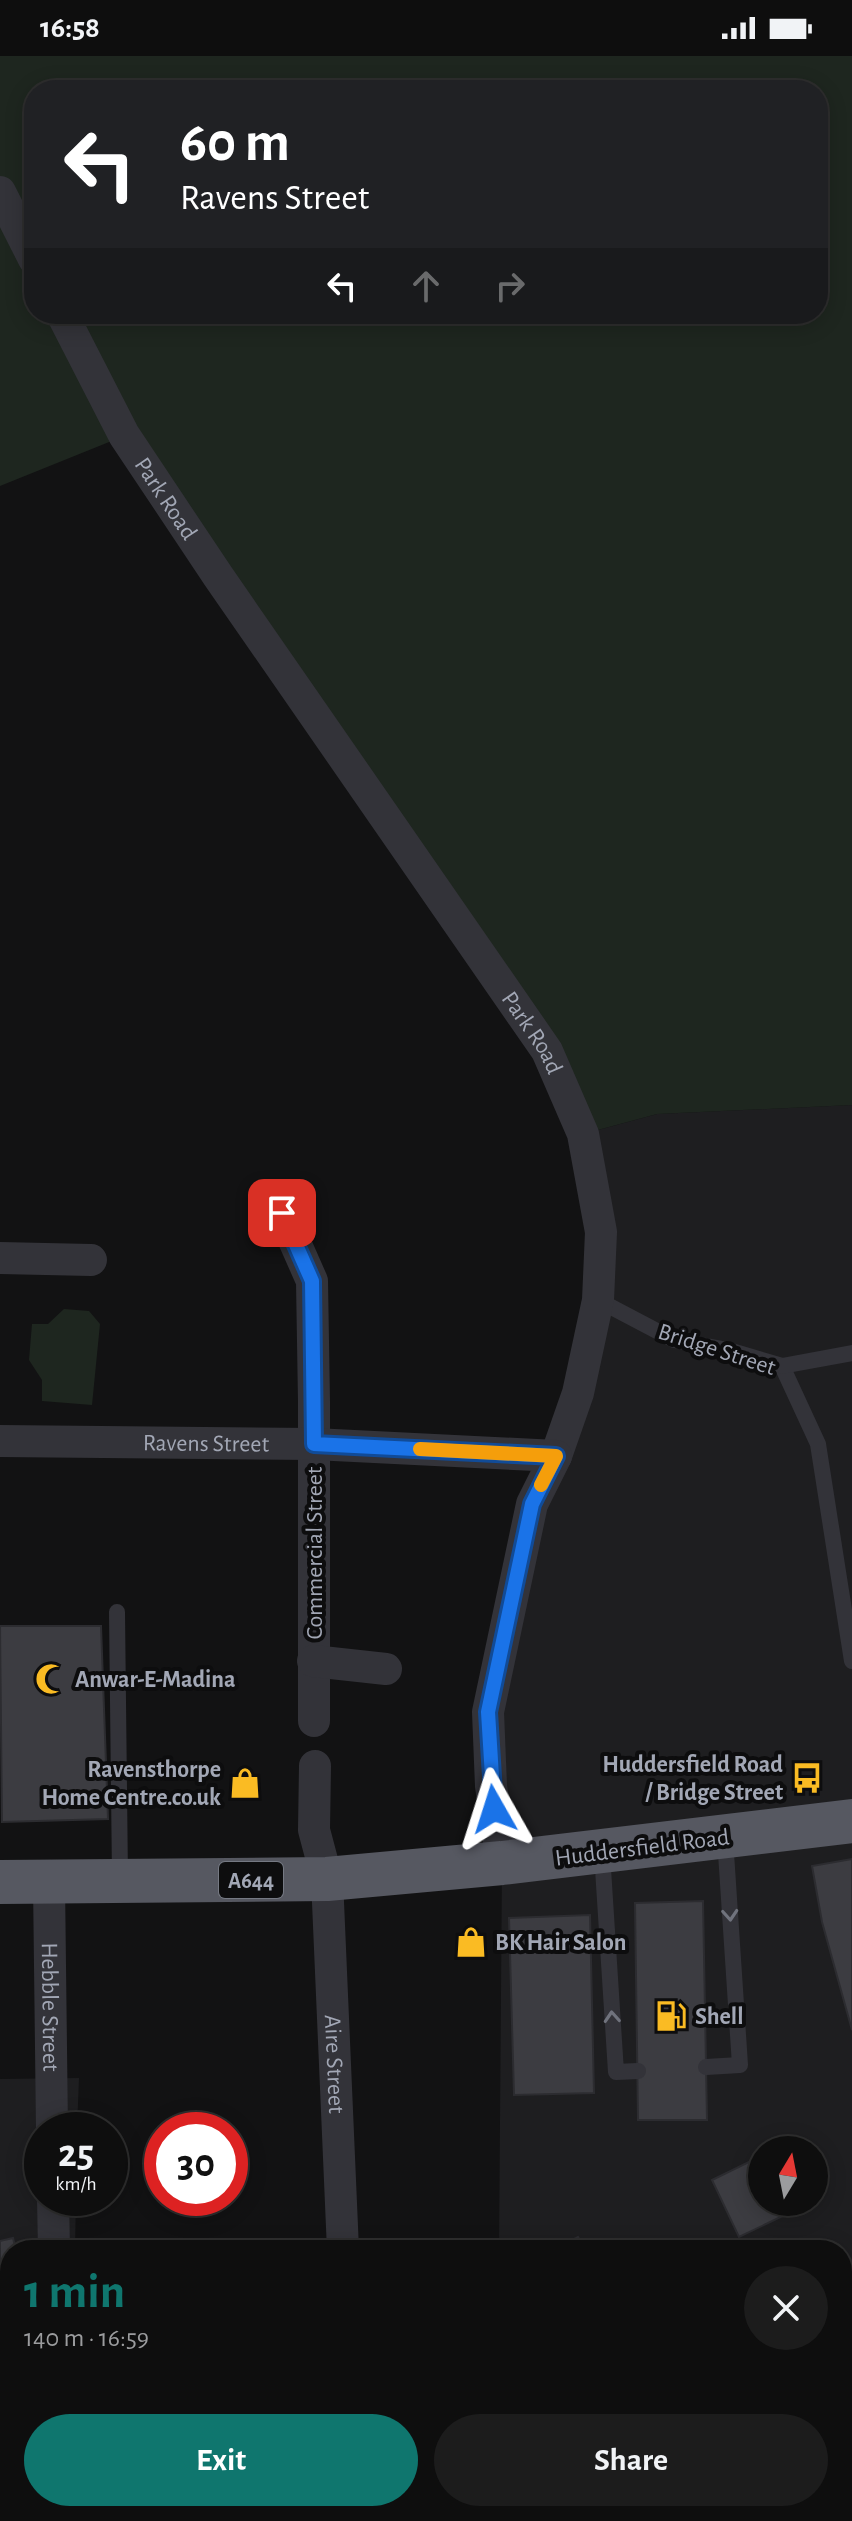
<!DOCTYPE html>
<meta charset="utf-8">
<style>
:root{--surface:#0e0e0e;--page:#1c1c1c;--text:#f1f3f6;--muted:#9b9c9e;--line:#2e2e2e;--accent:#0f766e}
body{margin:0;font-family:"Alegreya Sans",sans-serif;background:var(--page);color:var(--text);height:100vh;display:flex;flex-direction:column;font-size:30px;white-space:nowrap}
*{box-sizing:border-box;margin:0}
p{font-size:26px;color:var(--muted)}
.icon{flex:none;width:44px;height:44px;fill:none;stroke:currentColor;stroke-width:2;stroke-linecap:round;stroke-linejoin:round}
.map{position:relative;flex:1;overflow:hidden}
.side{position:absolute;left:0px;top:2184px;width:852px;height:282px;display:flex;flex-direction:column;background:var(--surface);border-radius:32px 32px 0 0;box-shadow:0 4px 20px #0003,0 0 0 2px var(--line)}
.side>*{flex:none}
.hud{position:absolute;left:24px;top:24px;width:804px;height:244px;border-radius:32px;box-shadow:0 4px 20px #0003,0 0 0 2px var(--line);background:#202124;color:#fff;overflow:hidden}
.needle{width:52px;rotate:10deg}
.buttons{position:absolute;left:748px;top:2080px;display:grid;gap:16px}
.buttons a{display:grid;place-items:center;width:80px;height:80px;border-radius:50%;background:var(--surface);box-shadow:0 4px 20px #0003,0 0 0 2px var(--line);font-size:40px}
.speed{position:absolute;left:24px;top:2056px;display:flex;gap:16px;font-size:40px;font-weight:700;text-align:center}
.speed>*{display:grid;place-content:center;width:104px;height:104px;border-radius:50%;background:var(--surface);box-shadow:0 4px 20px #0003,0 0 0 2px var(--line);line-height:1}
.speed small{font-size:20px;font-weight:400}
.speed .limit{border:12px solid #d22;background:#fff;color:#111}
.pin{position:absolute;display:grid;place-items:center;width:68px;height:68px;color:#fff;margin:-34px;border-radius:16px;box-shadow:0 4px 12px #0006}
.me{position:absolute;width:88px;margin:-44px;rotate:354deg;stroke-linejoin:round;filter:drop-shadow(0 0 6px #0008)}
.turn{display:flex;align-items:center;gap:28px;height:168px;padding:0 24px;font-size:36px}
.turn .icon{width:104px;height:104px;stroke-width:2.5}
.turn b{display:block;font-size:56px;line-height:68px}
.lanes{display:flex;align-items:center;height:76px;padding:0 24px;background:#0003;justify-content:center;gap:40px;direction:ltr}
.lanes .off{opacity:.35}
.round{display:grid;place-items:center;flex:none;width:84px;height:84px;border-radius:42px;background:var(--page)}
.head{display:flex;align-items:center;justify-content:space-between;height:136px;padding:0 24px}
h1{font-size:48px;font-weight:600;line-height:60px;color:var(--accent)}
.primary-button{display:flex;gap:16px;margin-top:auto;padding:16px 24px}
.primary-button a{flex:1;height:92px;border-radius:48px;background:var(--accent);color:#fff;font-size:32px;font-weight:600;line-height:92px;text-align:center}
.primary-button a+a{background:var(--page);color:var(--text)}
.status{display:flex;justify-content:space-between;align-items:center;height:56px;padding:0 40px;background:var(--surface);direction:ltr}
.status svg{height:22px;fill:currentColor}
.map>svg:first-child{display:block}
.built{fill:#1e1e20;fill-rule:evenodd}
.green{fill:#1e261f}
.building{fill:#3c3c41;stroke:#2c2c30;stroke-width:2}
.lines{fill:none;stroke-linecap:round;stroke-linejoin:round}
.service{stroke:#333339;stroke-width:16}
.minor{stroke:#333339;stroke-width:32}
.trunk{stroke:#565861;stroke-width:44}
.oneway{stroke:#70737d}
.route-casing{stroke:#114b97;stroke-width:20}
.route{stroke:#1a73e8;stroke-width:14}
.slow{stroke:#f59e0b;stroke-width:14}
.labels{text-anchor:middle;stroke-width:8;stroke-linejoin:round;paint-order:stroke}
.shield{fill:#0d0d0e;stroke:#757983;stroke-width:2}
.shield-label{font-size:22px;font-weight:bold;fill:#a2a7b5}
.street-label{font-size:24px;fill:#a2a7b5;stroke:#0d0d0e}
.poi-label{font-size:24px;font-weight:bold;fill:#a2a7b5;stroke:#0d0d0e;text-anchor:start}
</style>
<div class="status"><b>16:58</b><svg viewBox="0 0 49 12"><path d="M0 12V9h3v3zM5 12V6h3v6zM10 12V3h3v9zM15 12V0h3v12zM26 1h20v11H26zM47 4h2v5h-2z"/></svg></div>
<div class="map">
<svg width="852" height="2465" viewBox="0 0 852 2465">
<rect width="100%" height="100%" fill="#121213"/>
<!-- built -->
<path class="built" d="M852,1049V2465H0V2023L79,2022L77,2074H42V2142H76L75,2194H10V2456H842V2194H499L502,1807L488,1656L598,1244L583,1078L657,1058ZM762,2094H814V2146H762Z"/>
<!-- green -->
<g class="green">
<path d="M0,0H852V1049L657,1058L583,1078L124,380L0,430V136L34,203V258H818V34H34V198L0,130Z"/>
<path d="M64,1253L89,1255L100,1268L92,1349L42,1345V1324L29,1304L32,1268H48Z"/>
</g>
<!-- building -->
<g class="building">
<path d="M0,1570H101L108,1763L2,1766Z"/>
<path d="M852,1803V1974L822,1866L812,1810Z"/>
<path d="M703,1845L707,2064H638L635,1847Z"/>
<path d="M590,1859L594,2037L514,2039L509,1862Z"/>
<path d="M761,2100L762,2146H783L789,2157L739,2181L712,2124Z"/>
<path d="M578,2181L584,2194H551Z"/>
<path d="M13,2182L16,2194H10V2286L0,2288V2185Z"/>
<path d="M852,2297V2365L842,2371V2302Z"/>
<path d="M10,2302V2385L0,2387V2304Z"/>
<path d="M235,2456H367L371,2465H218Z"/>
<path d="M490,2456H665L669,2465H495Z"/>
<path d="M745,2456H748L753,2465H729Z"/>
</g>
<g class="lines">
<!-- service -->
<g class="service">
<path d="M598,1244L674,1284L728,1294L782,1310L818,1388L852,1605"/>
<path d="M782,1310L852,1297"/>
<path d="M117,1556L120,1822"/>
<path d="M602,1797L616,2016L638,2015"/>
<path d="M706,2011L740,2009L725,1782"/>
<path d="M191,2465L209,2456"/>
</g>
<!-- minor -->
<g class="minor">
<path d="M0,136L34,203"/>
<path id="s1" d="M62,258L124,379L218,520L547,995L583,1078L601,1176L598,1244L578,1337L556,1400L532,1448L488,1656L491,1730L502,1807"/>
<path d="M282,1157L312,1225L314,1346V1665"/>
<path d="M0,1202L91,1204"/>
<path id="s2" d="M0,1385L314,1388L556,1400"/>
<path d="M313,1605L386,1613"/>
<path id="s3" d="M315,1710L314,1774L327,1823L343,2194"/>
<path id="s4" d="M49,1827L52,2074"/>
<path d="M53,2142L54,2194"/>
</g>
<!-- trunk -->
<path class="trunk" d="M0,1826L327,1823L502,1807L852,1765"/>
</g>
<!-- one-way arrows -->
<defs><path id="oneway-chevron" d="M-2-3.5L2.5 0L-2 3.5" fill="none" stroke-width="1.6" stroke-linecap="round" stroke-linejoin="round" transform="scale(2)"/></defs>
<g class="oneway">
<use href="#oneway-chevron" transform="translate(730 1859) rotate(86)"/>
<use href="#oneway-chevron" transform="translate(612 1961) rotate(-94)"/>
</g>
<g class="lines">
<defs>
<path id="route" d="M282,1157L312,1225L314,1388L556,1400L532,1448L488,1656L494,1753"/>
</defs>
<!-- route casing -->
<use href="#route" class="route-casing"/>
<!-- route -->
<use href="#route" class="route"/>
<!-- slow -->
<path class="slow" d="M420,1393L556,1400L541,1429"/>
</g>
<!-- icons -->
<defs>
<symbol id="mosque-bare" viewBox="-9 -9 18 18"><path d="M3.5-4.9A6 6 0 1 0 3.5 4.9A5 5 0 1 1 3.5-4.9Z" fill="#fabb23" stroke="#0d0d0e" stroke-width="2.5" paint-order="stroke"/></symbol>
<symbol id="bus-bare" viewBox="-9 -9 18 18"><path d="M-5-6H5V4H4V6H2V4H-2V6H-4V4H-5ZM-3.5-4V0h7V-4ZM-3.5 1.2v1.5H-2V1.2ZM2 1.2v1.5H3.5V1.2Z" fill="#fabb23" stroke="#0d0d0e" stroke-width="2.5" paint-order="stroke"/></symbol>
<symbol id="shop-bare" viewBox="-9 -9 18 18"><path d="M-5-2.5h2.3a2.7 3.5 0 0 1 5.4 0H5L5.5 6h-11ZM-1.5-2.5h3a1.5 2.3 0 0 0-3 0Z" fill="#fabb23" stroke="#0d0d0e" stroke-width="2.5" paint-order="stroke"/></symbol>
<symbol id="fuel-bare" viewBox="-9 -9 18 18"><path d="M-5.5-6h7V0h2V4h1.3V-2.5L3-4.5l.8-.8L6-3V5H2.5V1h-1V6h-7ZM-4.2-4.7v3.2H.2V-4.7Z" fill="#fabb23" stroke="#0d0d0e" stroke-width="2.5" paint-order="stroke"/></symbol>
</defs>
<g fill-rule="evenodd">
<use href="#mosque-bare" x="29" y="1601" width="44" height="44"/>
<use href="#bus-bare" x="785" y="1700" width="44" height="44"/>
<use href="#shop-bare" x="223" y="1705" width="44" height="44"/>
<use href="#shop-bare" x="449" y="1864" width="44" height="44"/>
<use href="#fuel-bare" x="649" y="1938" width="44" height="44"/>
</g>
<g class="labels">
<!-- shield labels -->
<rect class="shield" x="219" y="1806" width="64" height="36" rx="6"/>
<g class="shield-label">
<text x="251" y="1832">A644</text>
</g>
<!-- street labels -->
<g class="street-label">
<text dy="8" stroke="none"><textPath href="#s1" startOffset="212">Park Road</textPath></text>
<text dy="8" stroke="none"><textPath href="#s1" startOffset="860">Park Road</textPath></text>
<text transform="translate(717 1293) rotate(18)" y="8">Bridge Street</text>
<text dy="8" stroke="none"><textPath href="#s2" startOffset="206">Ravens Street</textPath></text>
<text transform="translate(314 1497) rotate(-90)" y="8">Commercial Street</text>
<text transform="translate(642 1791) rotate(-7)" y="8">Huddersfield Road</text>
<text dy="8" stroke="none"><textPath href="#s4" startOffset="124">Hebble Street</textPath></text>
<text dy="8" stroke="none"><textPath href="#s3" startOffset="300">Aire Street</textPath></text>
</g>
<!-- poi labels -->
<g class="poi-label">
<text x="75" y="1631">Anwar-E-Madina</text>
<text x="783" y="1716" text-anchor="end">Huddersfield Road<tspan x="783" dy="28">/ Bridge Street</tspan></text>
<text x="221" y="1721" text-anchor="end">Ravensthorpe<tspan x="221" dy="28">Home Centre.co.uk</tspan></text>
<text x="495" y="1894">BK Hair Salon</text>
<text x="695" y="1968">Shell</text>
</g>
</g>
</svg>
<div class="buttons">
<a><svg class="needle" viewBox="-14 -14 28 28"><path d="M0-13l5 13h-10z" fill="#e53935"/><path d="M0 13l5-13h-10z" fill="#9b9c9e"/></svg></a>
</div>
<div class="speed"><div>25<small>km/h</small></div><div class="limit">30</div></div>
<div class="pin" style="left:282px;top:1157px;background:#d93025"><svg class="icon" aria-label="arrive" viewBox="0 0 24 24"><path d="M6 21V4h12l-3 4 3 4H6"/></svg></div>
<svg class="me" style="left:494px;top:1753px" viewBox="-20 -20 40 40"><path d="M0-17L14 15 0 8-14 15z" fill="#1a73e8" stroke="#fff" stroke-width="4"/></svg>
<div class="hud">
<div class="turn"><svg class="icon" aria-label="left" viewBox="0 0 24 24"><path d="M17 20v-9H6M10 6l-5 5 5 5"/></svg><div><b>60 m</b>Ravens Street</div></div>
<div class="lanes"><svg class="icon" aria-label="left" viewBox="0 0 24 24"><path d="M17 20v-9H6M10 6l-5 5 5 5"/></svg><svg class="icon off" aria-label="ahead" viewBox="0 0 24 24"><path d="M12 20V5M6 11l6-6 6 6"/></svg><svg class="icon off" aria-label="right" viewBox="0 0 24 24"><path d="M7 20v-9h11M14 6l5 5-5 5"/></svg></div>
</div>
<section class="side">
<div class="head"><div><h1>1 min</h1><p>140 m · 16:59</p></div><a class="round"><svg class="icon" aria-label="close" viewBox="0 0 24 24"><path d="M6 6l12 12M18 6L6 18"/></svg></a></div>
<div class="primary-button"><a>Exit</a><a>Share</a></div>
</section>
</div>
